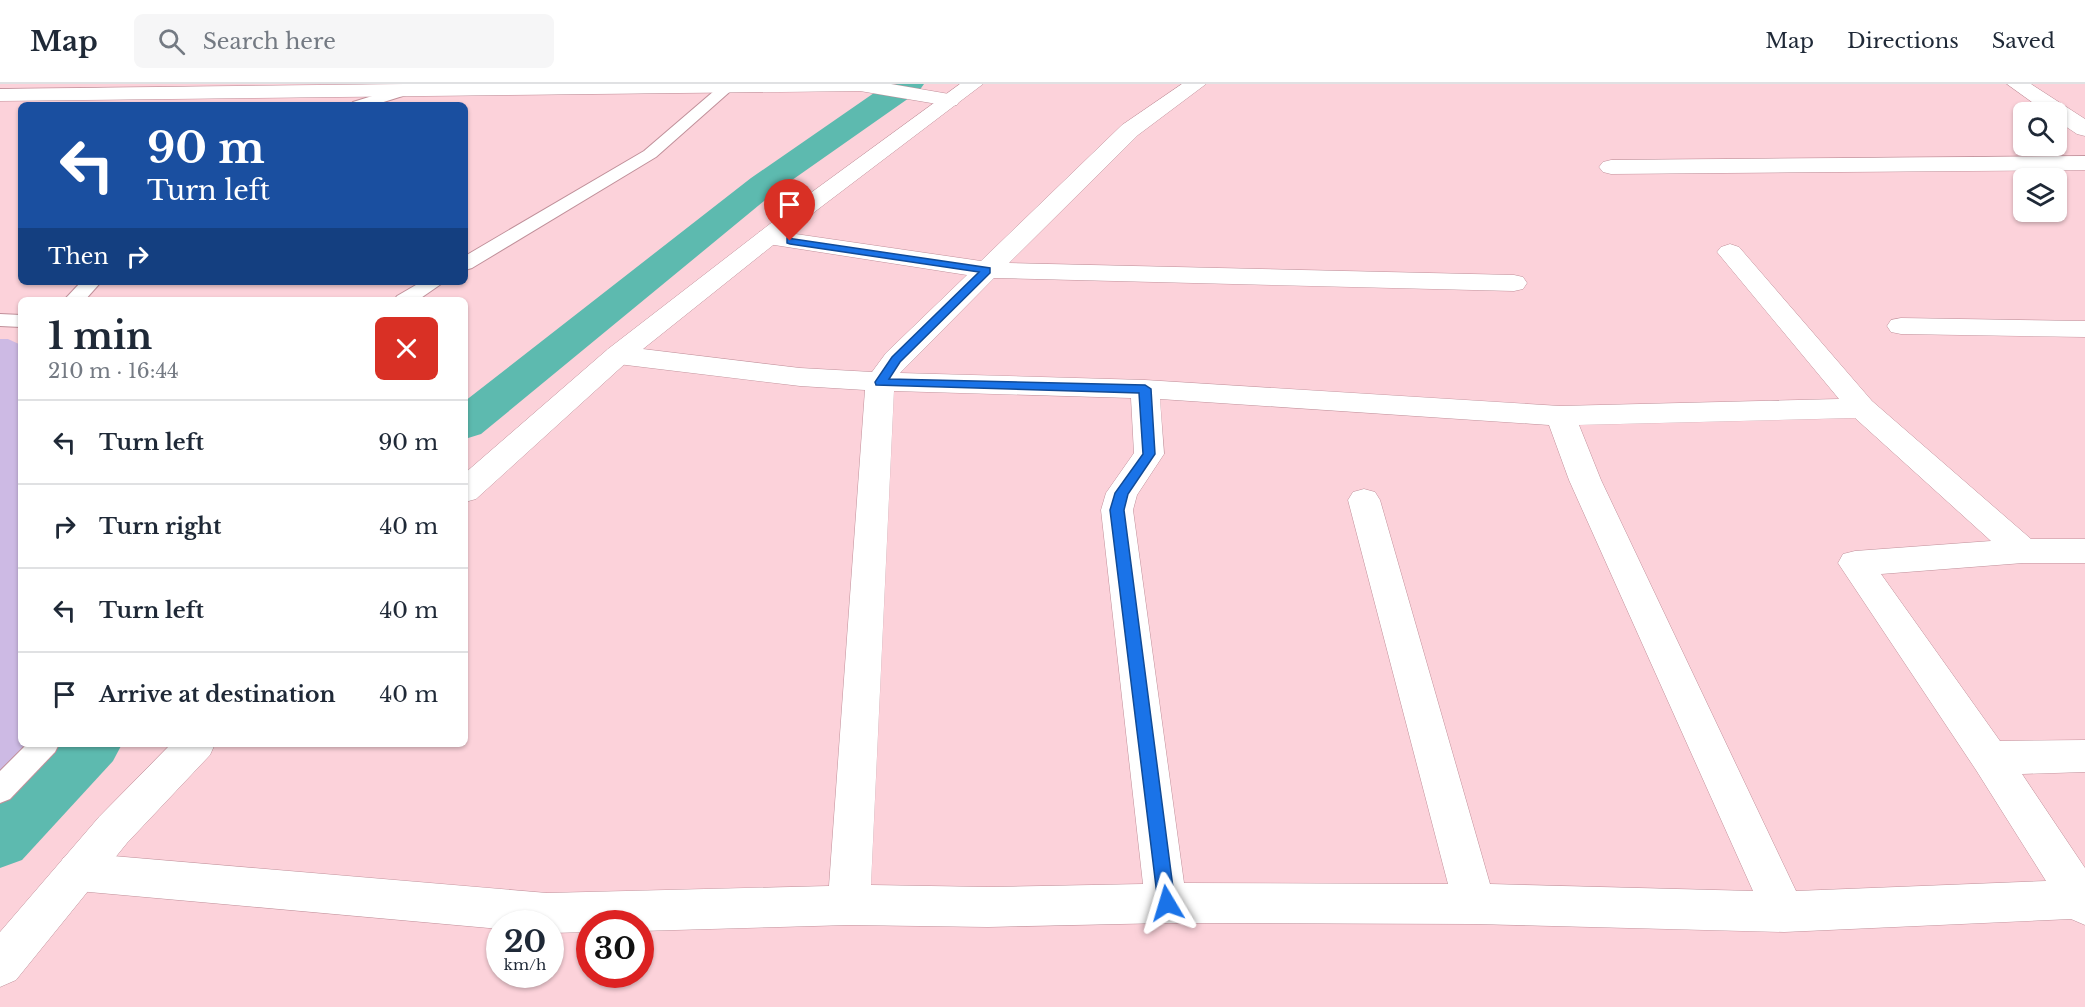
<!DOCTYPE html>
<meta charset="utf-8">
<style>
:root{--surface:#fff;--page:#f6f6f7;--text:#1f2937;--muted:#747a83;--line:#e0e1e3}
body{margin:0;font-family:"Libre Baskerville",serif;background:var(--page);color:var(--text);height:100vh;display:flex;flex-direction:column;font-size:22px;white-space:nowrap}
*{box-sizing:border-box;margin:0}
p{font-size:20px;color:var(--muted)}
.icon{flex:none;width:33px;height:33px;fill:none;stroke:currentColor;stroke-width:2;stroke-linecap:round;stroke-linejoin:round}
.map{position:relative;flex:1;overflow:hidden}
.details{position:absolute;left:18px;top:213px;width:450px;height:450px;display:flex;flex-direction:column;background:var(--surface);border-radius:9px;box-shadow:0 2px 4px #0004}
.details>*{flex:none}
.hud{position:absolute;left:18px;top:18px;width:450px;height:183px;border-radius:9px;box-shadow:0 2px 4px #0004;background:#1a4fa0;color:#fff;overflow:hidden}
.buttons{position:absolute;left:2013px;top:18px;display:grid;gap:12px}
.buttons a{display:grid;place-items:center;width:54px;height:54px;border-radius:9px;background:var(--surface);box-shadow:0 2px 4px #0004;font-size:30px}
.speed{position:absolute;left:486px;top:826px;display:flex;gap:12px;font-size:30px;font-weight:700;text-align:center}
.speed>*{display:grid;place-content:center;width:78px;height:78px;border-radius:50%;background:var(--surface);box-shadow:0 2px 4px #0004;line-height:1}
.speed small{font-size:15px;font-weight:400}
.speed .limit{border:9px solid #d22;background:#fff;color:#111}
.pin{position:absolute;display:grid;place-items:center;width:51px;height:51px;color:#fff;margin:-62px -26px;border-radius:50% 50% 50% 0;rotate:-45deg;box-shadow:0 0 6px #0007}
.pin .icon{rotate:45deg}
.me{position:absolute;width:66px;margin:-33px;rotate:353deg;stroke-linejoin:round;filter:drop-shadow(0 0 4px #0008)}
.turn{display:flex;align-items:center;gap:21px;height:126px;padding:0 30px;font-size:27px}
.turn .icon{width:78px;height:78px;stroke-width:2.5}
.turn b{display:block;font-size:42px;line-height:51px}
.then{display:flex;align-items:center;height:57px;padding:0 30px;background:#0003;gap:12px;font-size:22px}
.round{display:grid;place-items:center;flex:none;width:63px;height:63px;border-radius:9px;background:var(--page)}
.head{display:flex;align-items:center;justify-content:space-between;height:102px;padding:0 30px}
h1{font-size:36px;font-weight:700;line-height:45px}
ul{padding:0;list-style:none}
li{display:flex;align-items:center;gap:18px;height:84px;padding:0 30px;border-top:2px solid var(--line)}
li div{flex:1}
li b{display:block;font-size:22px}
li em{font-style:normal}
header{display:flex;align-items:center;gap:36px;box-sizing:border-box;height:84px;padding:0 30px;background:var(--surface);border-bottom:2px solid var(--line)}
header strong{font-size:28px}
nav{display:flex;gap:33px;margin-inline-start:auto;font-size:21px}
.search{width:420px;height:54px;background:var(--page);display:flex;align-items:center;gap:15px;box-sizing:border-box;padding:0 21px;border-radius:9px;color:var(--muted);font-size:22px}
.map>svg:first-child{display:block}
.green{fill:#cdbae4}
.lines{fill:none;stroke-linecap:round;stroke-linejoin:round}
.canal{fill:#5dbaaf;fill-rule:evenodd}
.lane-casing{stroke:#c0909a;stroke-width:2}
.street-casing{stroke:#c0909a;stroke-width:1}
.secondary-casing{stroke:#c0909a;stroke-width:1}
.lane{fill:#fff;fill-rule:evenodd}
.street{fill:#fff;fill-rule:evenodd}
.secondary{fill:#fff;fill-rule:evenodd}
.route{fill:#1a73e8;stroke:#114b97;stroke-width:1.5}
</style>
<header>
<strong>Map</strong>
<div class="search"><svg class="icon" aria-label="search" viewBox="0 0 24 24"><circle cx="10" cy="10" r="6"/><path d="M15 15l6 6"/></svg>Search here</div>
<nav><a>Map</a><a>Directions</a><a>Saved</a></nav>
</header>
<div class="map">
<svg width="2085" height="923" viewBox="0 0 2085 923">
<rect width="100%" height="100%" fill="#fcd2da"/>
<!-- green -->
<path class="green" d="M0,255H8L21,261V660H34L0,695Z"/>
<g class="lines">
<!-- canal -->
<g class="canal">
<path d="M887,0H924L919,7L775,108L481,350L465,355V317L751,94Z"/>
<path d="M55,660H122L113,677L22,776L0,784V715Z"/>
</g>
<defs>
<g id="lane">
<path d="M721,1L728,0L734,4L656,73L472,184L465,186V172L644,67Z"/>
<path d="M401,3L409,8L406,11L374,21H350L353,18Z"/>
<path d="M81,198H101L85,216H64Z"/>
<path d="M421,198H444L418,216H394L397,212Z"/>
<path d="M0,230L21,231V243L0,242Z"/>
<path d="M27,660H59L55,668L10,715L0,719V687Z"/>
</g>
<g id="street">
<path d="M405,0H891L949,10L957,11L960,16L957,21L949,22L860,7L0,17V5Z"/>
<path d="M1182,0H1206L1138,51L1009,179L1514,191L1523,193L1527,199L1523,205L1514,207L994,194L900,289L1145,296L1560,322L1839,315L1717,168L1721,163L1730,160L1739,163L1872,317L2031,455H2085V479H2023L1881,490L2000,657L2085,656V688L2022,690L2085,784V841L2071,835L1784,848L1474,840L1166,839L988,843L849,841L640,847V840H590V848L550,849V840H500V845L78,807L63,802L57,788L63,774L78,769L547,809L829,802L865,306L800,302L618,280L608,277L604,271L608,265L618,262L800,284L872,288L886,269L967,191L768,160L759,158L756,153L759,148L768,146L981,177L1122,41ZM894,307L1131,314L1134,369L1106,409L1101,426L1143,800L988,803L871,801ZM1160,315L1549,341L1569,396L1753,807L1490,800L1380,416L1375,408L1364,405L1353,408L1348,416L1448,800L1184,799L1133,426L1137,411L1164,370ZM1855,334L1991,457L1855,467L1843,470L1838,479L1976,686L2046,797L1796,807L1601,396L1579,341Z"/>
<path d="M2007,0H2031L2085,35V52L2077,50L2056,36V28H2046Z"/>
<path d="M2085,72V86L1611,90L1603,88L1599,83L1603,78L1611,76Z"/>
<path d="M1901,234L2085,237V253L1901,250L1891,248L1887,242L1891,236Z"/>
</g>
<g id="secondary">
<path d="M960,0H983L817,126L628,277L476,415L465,418V389L608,265L801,116Z"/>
<path d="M171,660H215L210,671L127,759L16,896L0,903V848L99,733Z"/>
</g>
</defs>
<!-- lane casing -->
<use href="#lane" class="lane-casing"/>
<!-- street casing -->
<use href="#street" class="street-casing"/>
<!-- secondary casing -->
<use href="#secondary" class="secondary-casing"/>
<!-- lane -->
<use href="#lane" class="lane"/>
<!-- street -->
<use href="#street" class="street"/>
<!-- secondary -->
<use href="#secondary" class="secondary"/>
</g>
<!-- route -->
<path class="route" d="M787,154L990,184V189L900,278L889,295L1145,301L1151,305L1155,370L1128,410L1124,426L1175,819L1173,825L1167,827L1160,825L1158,819L1110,426L1115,409L1143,370L1139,309L876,301L875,298L892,273L979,188L790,160L787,159Z"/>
</svg>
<div class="buttons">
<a><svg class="icon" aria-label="search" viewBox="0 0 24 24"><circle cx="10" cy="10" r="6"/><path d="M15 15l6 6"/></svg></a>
<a><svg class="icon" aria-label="layers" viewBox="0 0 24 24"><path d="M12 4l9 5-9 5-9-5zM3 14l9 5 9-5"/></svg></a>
</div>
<div class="speed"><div>20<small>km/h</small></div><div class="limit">30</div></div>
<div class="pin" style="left:790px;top:157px;background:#d93025"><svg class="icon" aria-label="arrive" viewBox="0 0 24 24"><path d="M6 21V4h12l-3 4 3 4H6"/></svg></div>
<svg class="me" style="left:1167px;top:819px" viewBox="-20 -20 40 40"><path d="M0-17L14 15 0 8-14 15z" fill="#1a73e8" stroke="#fff" stroke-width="4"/></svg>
<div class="hud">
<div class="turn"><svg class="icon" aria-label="left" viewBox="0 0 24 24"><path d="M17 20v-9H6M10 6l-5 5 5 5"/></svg><div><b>90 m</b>Turn left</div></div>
<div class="then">Then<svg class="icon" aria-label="right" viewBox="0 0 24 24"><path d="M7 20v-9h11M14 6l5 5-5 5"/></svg></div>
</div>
<section class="details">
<div class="head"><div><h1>1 min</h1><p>210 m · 16:44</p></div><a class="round" style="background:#d93025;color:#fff"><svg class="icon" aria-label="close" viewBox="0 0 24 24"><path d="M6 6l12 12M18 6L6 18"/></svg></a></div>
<ul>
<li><svg class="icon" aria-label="left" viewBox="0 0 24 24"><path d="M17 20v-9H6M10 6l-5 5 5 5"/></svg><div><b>Turn left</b></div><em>90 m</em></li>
<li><svg class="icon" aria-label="right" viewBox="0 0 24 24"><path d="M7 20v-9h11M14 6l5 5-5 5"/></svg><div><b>Turn right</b></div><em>40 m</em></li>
<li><svg class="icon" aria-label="left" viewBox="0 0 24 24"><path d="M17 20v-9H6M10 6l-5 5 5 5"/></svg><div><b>Turn left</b></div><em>40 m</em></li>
<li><svg class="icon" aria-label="arrive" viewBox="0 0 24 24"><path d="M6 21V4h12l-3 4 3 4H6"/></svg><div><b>Arrive at destination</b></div><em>40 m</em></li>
</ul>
</section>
</div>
